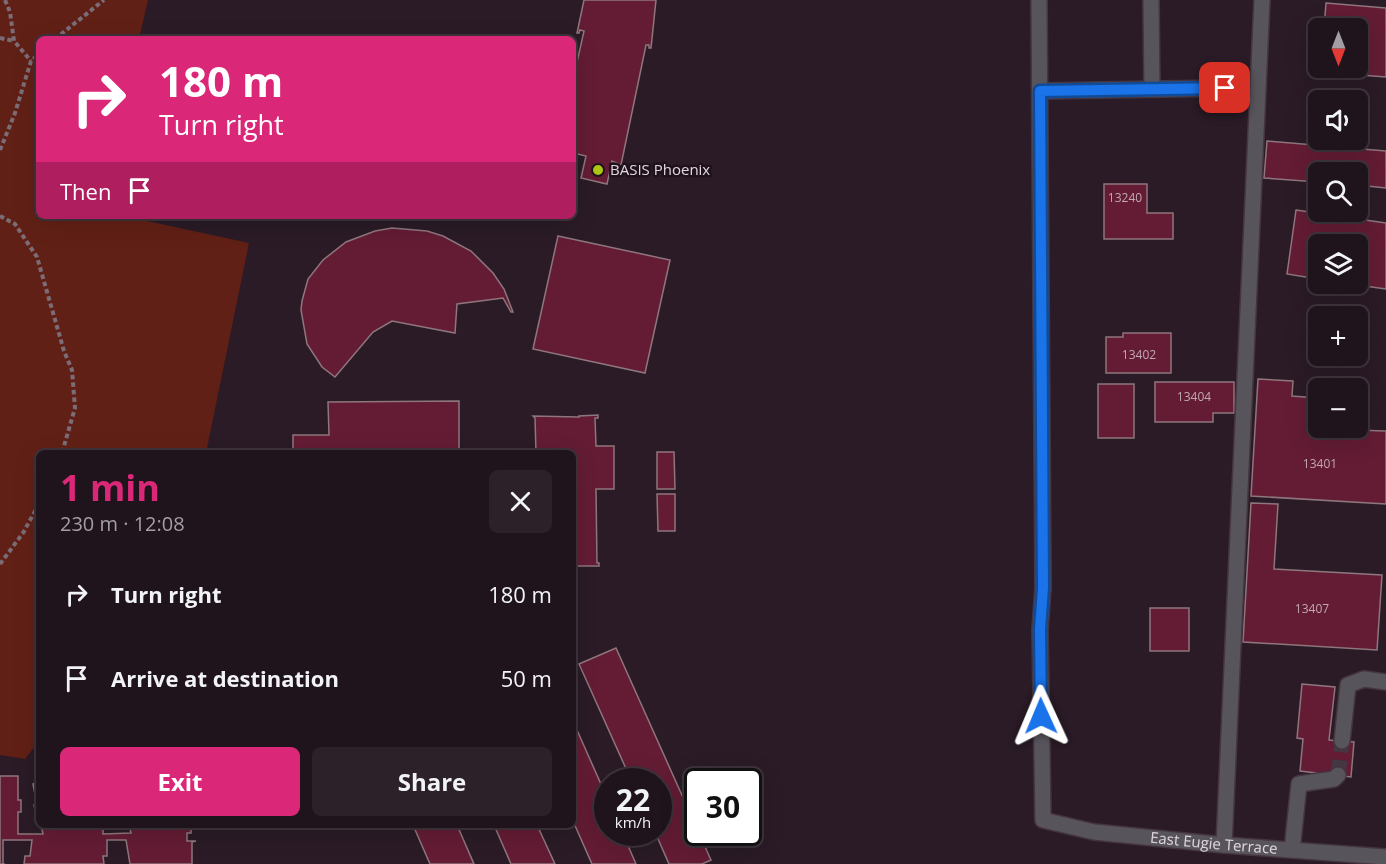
<!DOCTYPE html>
<meta charset="utf-8">
<style>
:root{--surface:#20141c;--page:#2d2129;--text:#f1f3f6;--muted:#a29ea3;--line:#3d333b;--accent:#db2777}
body{margin:0;font-family:"Open Sans",sans-serif;background:var(--page);color:var(--text);height:100vh;display:flex;flex-direction:column;font-size:22px;white-space:nowrap}
*{box-sizing:border-box;margin:0}
p{font-size:20px;color:var(--muted)}
.icon{flex:none;width:33px;height:33px;fill:none;stroke:currentColor;stroke-width:2;stroke-linecap:round;stroke-linejoin:round}
.map{position:relative;flex:1;overflow:hidden}
.sheet{position:absolute;left:36px;top:450px;width:540px;height:378px;display:flex;flex-direction:column;background:var(--surface);border-radius:9px;box-shadow:0 6px 24px #0002,0 0 0 2px var(--line)}
.sheet>*{flex:none}
.top-card{position:absolute;left:36px;top:36px;width:540px;height:183px;border-radius:9px;box-shadow:0 6px 24px #0002,0 0 0 2px var(--line);background:#db2777;color:#fff;overflow:hidden}
.needle{width:39px;rotate:180deg}
.fabs{position:absolute;left:1308px;top:18px;display:grid;gap:12px}
.fabs a{display:grid;place-items:center;width:60px;height:60px;border-radius:9px;background:var(--surface);box-shadow:0 6px 24px #0002,0 0 0 2px var(--line);font-size:30px}
.speed{position:absolute;left:594px;top:768px;display:flex;gap:12px;font-size:30px;font-weight:700;text-align:center}
.speed>*{display:grid;place-content:center;width:78px;height:78px;border-radius:50%;background:var(--surface);box-shadow:0 6px 24px #0002,0 0 0 2px var(--line);line-height:1}
.speed small{font-size:15px;font-weight:400}
.speed .limit{border:3px solid #111;border-radius:9px;background:#fff;color:#111}
.pin{position:absolute;display:grid;place-items:center;width:51px;height:51px;color:#fff;margin:-26px;border-radius:12px;box-shadow:0 3px 9px #0006}
.me{position:absolute;width:66px;margin:-33px;rotate:359deg;stroke-linejoin:round;filter:drop-shadow(0 0 4px #0008)}
.turn{display:flex;align-items:center;gap:21px;height:126px;padding:0 24px;font-size:27px}
.turn .icon{width:78px;height:78px;stroke-width:2.5}
.turn b{display:block;font-size:42px;line-height:51px}
.then{display:flex;align-items:center;height:57px;padding:0 24px;background:#0003;gap:12px;font-size:22px}
.round{display:grid;place-items:center;flex:none;width:63px;height:63px;border-radius:9px;background:var(--page)}
.overview{display:flex;align-items:center;justify-content:space-between;height:102px;padding:0 24px}
h1{font-size:36px;font-weight:700;line-height:45px;color:var(--accent)}
.cta{display:flex;gap:12px;margin-top:auto;padding:12px 24px}
.cta a{flex:1;height:69px;border-radius:9px;background:var(--accent);color:#fff;font-size:24px;font-weight:700;line-height:69px;text-align:center}
.cta a+a{background:var(--page);color:var(--text)}
ul{padding:0;list-style:none}
li{display:flex;align-items:center;gap:18px;height:84px;padding:0 24px}
li div{flex:1}
li b{display:block;font-size:22px}
li em{font-style:normal}
.map>svg:first-child{display:block}
.green{fill:#612015}
.building{fill:#631c34;stroke:#8e767c;stroke-width:1.5}
.lines{fill:none;stroke-linecap:round;stroke-linejoin:round}
.minor-tunnel{stroke:#453742;stroke-width:15;stroke-dasharray:15 8;stroke-linecap:butt}
.minor-casing{stroke:#443540;stroke-width:18}
.path{stroke:#7b6d77;stroke-width:4;stroke-dasharray:4.5 3;stroke-linecap:butt}
.minor{stroke:#58545c;stroke-width:15}
.route-casing{stroke:#114b97;stroke-width:15}
.route{stroke:#1a73e8;stroke-width:10}
.poi-dot{fill:#acc611;stroke:#20121d;stroke-width:2}
.labels{text-anchor:middle;stroke-width:5;stroke-linejoin:round;paint-order:stroke}
.number-label{font-size:12px;fill:#c2a8b4}
.poi-label{font-size:15px;fill:#e1d6de;stroke:#20121d;text-anchor:start}
.street-label{font-size:15px;fill:#e1d6de;stroke:#20121d}
</style>
<div class="map">
<svg width="1386" height="864" viewBox="0 0 1386 864">
<rect width="100%" height="100%" fill="#2a1b26"/>
<!-- green -->
<path class="green" d="M0,0H148L139,39H39V216H147V221L249,243L206,453H39V741L25,759L0,755Z"/>
<!-- building -->
<g class="building">
<path d="M584,0H656L651,48H649V45H646L621,165L612,161L607,184L581,178L586,156L573,153V80L584,31L580,30L579,33H577Z"/>
<path d="M1326,3L1386,8V77L1320,72L1321,68H1358V28H1324Z"/>
<path d="M1267,141L1386,151V188L1358,185V172H1318V182L1264,178Z"/>
<path d="M1104,184H1147V213H1173V239H1104Z"/>
<path d="M1296,210L1386,223V289L1350,284H1358V244H1318V279L1287,274Z"/>
<path d="M392,228L427,231L443,236L471,251L493,273L504,289L513,312H511L503,298L457,304L455,333L392,321L373,332L335,377L322,367L307,344L301,310L302,301L308,279L323,260L346,242L375,231Z"/>
<path d="M558,236L670,260L645,373L533,349Z"/>
<path d="M1123,333H1171V373H1106V337H1123Z"/>
<path d="M1258,379L1293,381L1292,396L1318,398V428H1336V432L1353,433L1354,430L1386,431V504L1251,496Z"/>
<path d="M1155,382H1234V413H1213V422H1155Z"/>
<rect x="1098" y="384" width="36" height="54"/>
<path d="M459,401V453H293V435H329L328,402Z"/>
<path d="M598,415V418H595L596,446H614V489H596L597,563H599V566H577V564H573V453H536L535,418L533,416L579,417V416Z"/>
<path d="M657,452H674L675,489H657Z"/>
<path d="M657,494H675V531H658Z"/>
<path d="M1251,503L1278,504L1274,569L1382,575L1377,650L1243,642Z"/>
<rect x="1150" y="608" width="39" height="43"/>
<path d="M616,648L711,860L702,864H669L655,832H658V782H632L579,664Z"/>
<path d="M1302,684L1335,687L1329,740L1354,742L1351,777L1300,771L1303,739L1297,738Z"/>
<path d="M573,721L608,800V832H622L636,864H592L573,821Z"/>
<path d="M0,776H18V800H21V812H18V834H43L41,825H103V834L131,833L129,825H191V833H187V841H196L192,842V864H130L126,840H107V856H103L104,864H24L25,856H30L32,840H3V864H5H0Z"/>
<path d="M39,782V817L37,818L34,805L37,804L33,784Z"/>
<path d="M413,825H457L474,864H430Z"/>
<path d="M494,825H537L555,864H511Z"/>
</g>
<g class="lines">
<!-- minor-tunnel -->
<path class="minor-tunnel" d="M1338,775L1342,741"/>
<defs>
<g id="minor">
<path id="s1" d="M1039,0L1043,588L1040,629L1043,820L1094,832L1224,845L1386,857"/>
<path d="M1151,0L1152,89"/>
<path d="M1040,91L1225,88"/>
<path d="M1342,741L1348,685L1364,679L1386,682"/>
<path d="M1224,845L1262,0"/>
<path d="M1292,850L1299,784L1334,779L1338,775"/>
</g>
</defs>
<!-- minor casing -->
<use href="#minor" class="minor-casing"/>
<!-- path -->
<g class="path">
<path d="M5,0L10,12L14,41L31,61"/>
<path d="M0,38L14,41"/>
<path d="M55,39L104,0"/>
<path d="M0,150L15,113L31,61L39,54"/>
<path d="M0,216L15,224L37,257L64,351L72,370L75,408L62,453"/>
<path d="M0,564L23,533L39,504"/>
</g>
<!-- minor -->
<use href="#minor" class="minor"/>
</g>
<g class="lines">
<defs>
<path id="route" d="M1041,716L1040,629L1043,588L1040,91L1225,88"/>
</defs>
<!-- route casing -->
<use href="#route" class="route-casing"/>
<!-- route -->
<use href="#route" class="route"/>
</g>
<!-- markers -->
<circle class="poi-dot" cx="598" cy="170" r="6"/>
<g class="labels">
<!-- number labels -->
<g class="number-label">
<text x="1125" y="202">13240</text>
<text x="1139" y="359">13402</text>
<text x="1194" y="401">13404</text>
<text x="1320" y="468">13401</text>
<text x="1312" y="613">13407</text>
</g>
<!-- poi labels -->
<g class="poi-label">
<text x="610" y="175">BASIS Phoenix</text>
</g>
<!-- street labels -->
<g class="street-label">
<text dy="5" stroke="none"><textPath href="#s1" startOffset="993">East Eugie Terrace</textPath></text>
</g>
</g>
</svg>
<div class="fabs">
<a><svg class="needle" viewBox="-14 -14 28 28"><path d="M0-13l5 13h-10z" fill="#e53935"/><path d="M0 13l5-13h-10z" fill="#a29ea3"/></svg></a>
<a><svg class="icon" aria-label="sound" viewBox="0 0 24 24"><path d="M4 9h4l5-4v14l-5-4H4zM17 9q2 3 0 6"/></svg></a>
<a><svg class="icon" aria-label="search" viewBox="0 0 24 24"><circle cx="10" cy="10" r="6"/><path d="M15 15l6 6"/></svg></a>
<a><svg class="icon" aria-label="layers" viewBox="0 0 24 24"><path d="M12 4l9 5-9 5-9-5zM3 14l9 5 9-5"/></svg></a>
<a>+</a>
<a>−</a>
</div>
<div class="speed"><div>22<small>km/h</small></div><div class="limit">30</div></div>
<div class="pin" style="left:1225px;top:88px;background:#d93025"><svg class="icon" aria-label="arrive" viewBox="0 0 24 24"><path d="M6 21V4h12l-3 4 3 4H6"/></svg></div>
<svg class="me" style="left:1041px;top:716px" viewBox="-20 -20 40 40"><path d="M0-17L14 15 0 8-14 15z" fill="#1a73e8" stroke="#fff" stroke-width="4"/></svg>
<div class="top-card">
<div class="turn"><svg class="icon" aria-label="right" viewBox="0 0 24 24"><path d="M7 20v-9h11M14 6l5 5-5 5"/></svg><div><b>180 m</b>Turn right</div></div>
<div class="then">Then<svg class="icon" aria-label="arrive" viewBox="0 0 24 24"><path d="M6 21V4h12l-3 4 3 4H6"/></svg></div>
</div>
<section class="sheet">
<div class="overview"><div><h1>1 min</h1><p>230 m · 12:08</p></div><a class="round"><svg class="icon" aria-label="close" viewBox="0 0 24 24"><path d="M6 6l12 12M18 6L6 18"/></svg></a></div>
<ul>
<li><svg class="icon" aria-label="right" viewBox="0 0 24 24"><path d="M7 20v-9h11M14 6l5 5-5 5"/></svg><div><b>Turn right</b></div><em>180 m</em></li>
<li><svg class="icon" aria-label="arrive" viewBox="0 0 24 24"><path d="M6 21V4h12l-3 4 3 4H6"/></svg><div><b>Arrive at destination</b></div><em>50 m</em></li>
</ul>
<div class="cta"><a>Exit</a><a>Share</a></div>
</section>
</div>
